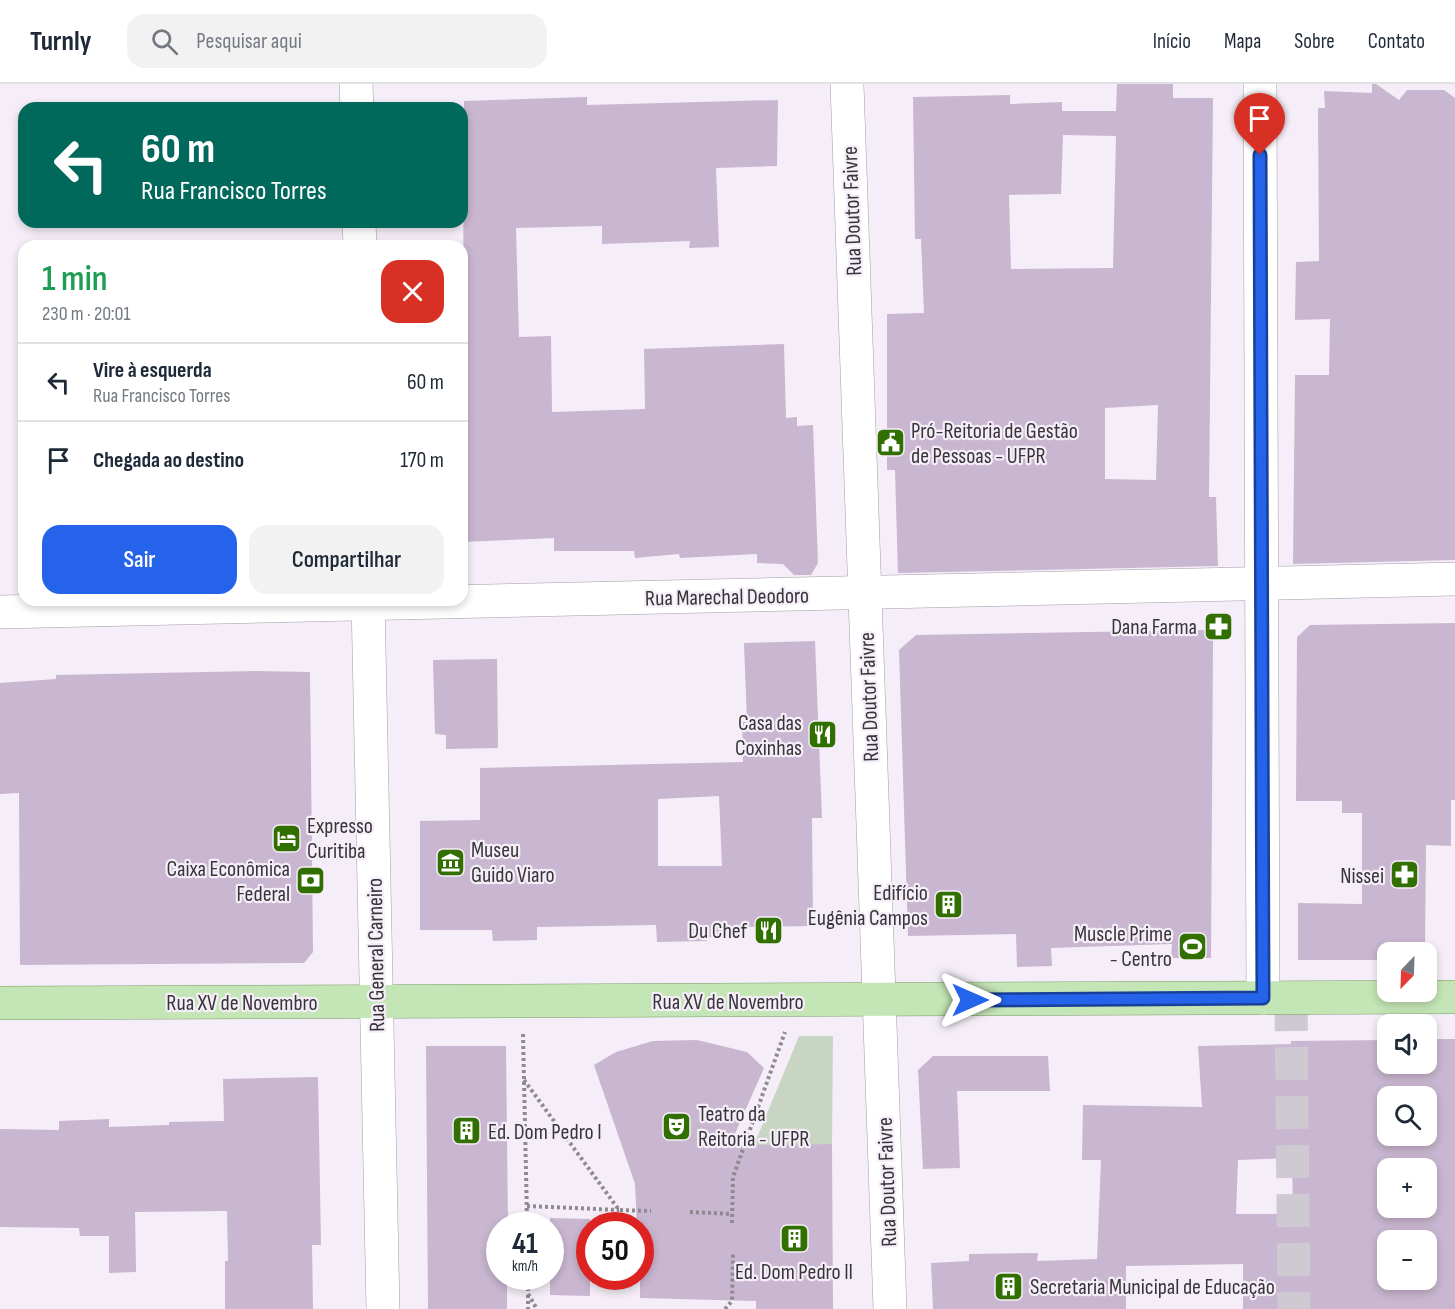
<!DOCTYPE html>
<html lang="pt">
<meta charset="utf-8">
<style>
:root{--surface:#fff;--page:#f2f2f3;--text:#1f2937;--muted:#747a83;--line:#e0e1e3;--accent:#2563eb}
body{margin:0;font-family:"Sofia Sans Condensed",sans-serif;background:var(--page);color:var(--text);height:100vh;display:flex;flex-direction:column;font-size:22px;white-space:nowrap}
*{box-sizing:border-box;margin:0}
p{font-size:20px;color:var(--muted)}
.icon{flex:none;width:33px;height:33px;fill:none;stroke:currentColor;stroke-width:2;stroke-linecap:round;stroke-linejoin:round}
.map{position:relative;flex:1;overflow:hidden}
.panel{position:absolute;left:18px;top:156px;width:450px;height:366px;display:flex;flex-direction:column;background:var(--surface);border-radius:18px;box-shadow:0 3px 9px #0003}
.panel>*{flex:none}
.hud{position:absolute;left:18px;top:18px;width:450px;height:126px;border-radius:18px;box-shadow:0 3px 9px #0003;background:#00695c;color:#fff;overflow:hidden}
.needle{width:39px;rotate:203deg}
.tools{position:absolute;left:1377px;top:858px;display:grid;gap:12px}
.tools a{display:grid;place-items:center;width:60px;height:60px;border-radius:12px;background:var(--surface);box-shadow:0 3px 9px #0003;font-size:30px}
.speed{position:absolute;left:486px;top:1128px;display:flex;gap:12px;font-size:30px;font-weight:700;text-align:center}
.speed>*{display:grid;place-content:center;width:78px;height:78px;border-radius:50%;background:var(--surface);box-shadow:0 3px 9px #0003;line-height:1}
.speed small{font-size:15px;font-weight:400}
.speed .limit{border:9px solid #d22;background:#fff;color:#111}
.pin{position:absolute;display:grid;place-items:center;width:51px;height:51px;color:#fff;margin:-62px -26px;border-radius:50% 50% 50% 0;rotate:-45deg;box-shadow:0 0 6px #0007}
.pin .icon{rotate:45deg}
.me{position:absolute;width:66px;margin:-33px;rotate:90deg;stroke-linejoin:round;filter:drop-shadow(0 0 4px #0008)}
.turn{display:flex;align-items:center;gap:21px;height:126px;padding:0 24px;font-size:27px}
.turn .icon{width:78px;height:78px;stroke-width:2.5}
.turn b{display:block;font-size:42px;line-height:51px}
.round{display:grid;place-items:center;flex:none;width:63px;height:63px;border-radius:18px;background:var(--page)}
.overview{display:flex;align-items:center;justify-content:space-between;height:102px;padding:0 24px}
h1{font-size:36px;font-weight:600;line-height:45px;color:#1e9e55}
.action{display:flex;gap:12px;margin-top:auto;padding:12px 24px}
.action a{flex:1;height:69px;border-radius:18px;background:var(--accent);color:#fff;font-size:24px;font-weight:600;line-height:69px;text-align:center}
.action a+a{background:var(--page);color:var(--text)}
ul{padding:0;list-style:none}
li{display:flex;align-items:center;gap:18px;height:78px;padding:0 24px;border-top:2px solid var(--line)}
li div{flex:1}
li b{display:block;font-size:22px}
li em{font-style:normal}
header{display:flex;align-items:center;gap:36px;box-sizing:border-box;height:84px;padding:0 30px;background:var(--surface);border-bottom:2px solid var(--line)}
header strong{font-size:28px}
nav{display:flex;gap:33px;margin-inline-start:auto;font-size:21px}
.search{width:420px;height:54px;background:var(--page);display:flex;align-items:center;gap:15px;box-sizing:border-box;padding:0 21px;border-radius:18px;color:var(--muted);font-size:22px}
.map>svg:first-child{display:block}
.green{fill:#c8d5c3}
.building{fill:#c9b6d0;fill-rule:evenodd}
.lines{fill:none;stroke-linecap:round;stroke-linejoin:round}
.minor-tunnel{stroke:#cfc9d2;stroke-width:33;stroke-dasharray:33 16;stroke-linecap:butt}
.minor-casing{stroke:#a39ca5;stroke-width:34}
.major-casing{stroke:#799c6a;stroke-width:34}
.path{stroke:#8f8a91;stroke-width:4;stroke-dasharray:3 3;stroke-linecap:butt}
.minor{stroke:#fff;stroke-width:33}
.major{stroke:#c4e5b5;stroke-width:33}
.route-casing{stroke:#184099;stroke-width:15}
.route{stroke:#2563eb;stroke-width:10}
.labels{text-anchor:middle;stroke-width:4.5;stroke-linejoin:round;paint-order:stroke}
.street-label{font-size:22px;fill:#383539;stroke:#f5eef8}
.poi-label{font-size:22px;fill:#383539;stroke:#f5eef8;text-anchor:end}
</style>
<header>
<strong>Turnly</strong>
<div class="search"><svg class="icon" aria-label="search" viewBox="0 0 24 24"><circle cx="10" cy="10" r="6"/><path d="M15 15l6 6"/></svg>Pesquisar aqui</div>
<nav><a>Início</a><a>Mapa</a><a>Sobre</a><a>Contato</a></nav>
</header>
<div class="map">
<svg width="1455" height="1225" viewBox="0 0 1455 1225">
<rect width="100%" height="100%" fill="#f5eef8"/>
<!-- green -->
<path class="green" d="M799,952H833L832,1060L754,1061Z"/>
<!-- building -->
<g class="building">
<path d="M1117,0H1173V14H1213L1209,413H1216L1218,482L898,489L895,386H887V230L924,229L921,155H915L913,13L1010,11V20L1062,18V27H1116ZM1063,51L1116,52L1113,184L1011,185L1009,111L1061,110ZM1158,321L1156,396L1105,395V324Z"/>
<path d="M1372,0H1376L1399,16L1407,6H1444L1455,14V476L1293,480L1295,291H1329L1330,235L1295,236L1296,178L1319,177L1318,24H1325L1324,7L1372,9Z"/>
<path d="M587,13V21L778,16L777,82L716,84L719,163L689,164L690,157L602,160V142L516,144L519,253L551,252L552,328L645,325L644,265L784,260L786,334L797,333V342L813,341L818,479L811,491H794L783,480L757,479V470L680,474L679,470L635,474L634,467H554V454L462,458L464,17Z"/>
<path d="M1455,539V716H1451V762L1426,761L1425,868H1388V876H1298V819L1362,820V729H1342V717H1296L1297,553L1310,541Z"/>
<path d="M1204,546L1213,557L1211,874H1171L1172,860L1051,864L1052,882L1017,883L1016,850L908,852L899,566L916,551Z"/>
<path d="M815,557L822,734H812L813,842L739,843L738,854L707,853V857L657,858L656,841L537,843V856L493,857L492,846H420V737L480,736V684L743,678L742,638H747L744,559ZM719,712L722,782H658V715Z"/>
<path d="M497,575L498,664L446,665V651L435,650L433,576Z"/>
<path d="M256,587L310,588L313,868L304,879L20,881L19,709L0,710V599L56,595V591Z"/>
<path d="M1426,955H1455V1225H1243V1180L1126,1182V1225H933L931,1179L969,1177V1170L1038,1169L1037,1177L1097,1175L1101,1076H1082L1083,1021L1202,1023L1198,962L1291,960V957L1388,956V980H1426ZM1388,1012H1426V1052H1388ZM1292,1074L1293,1130H1236L1238,1076ZM1388,1084H1426V1124H1388ZM1388,1156H1426V1196H1388Z"/>
<path d="M697,956L747,968L764,984L730,1061L832,1060L833,1225H756V1217L640,1214V1142H637L635,1100L594,981L616,968L653,957Z"/>
<path d="M426,962H506L508,1142H500V1192H507V1225H428Z"/>
<path d="M933,972H1048L1050,1007H957L960,1084L923,1085L918,986Z"/>
<path d="M318,993L321,1161H312L313,1225H225V1177H228L227,1127L135,1128L136,1188L109,1189V1152H80L79,1144L0,1143V1045L59,1046V1037L109,1035V1043L169,1041V1038L224,1037L223,995Z"/>
<path d="M550,1134L590,1135V1212L550,1211Z"/>
</g>
<g class="lines">
<!-- minor-tunnel -->
<path class="minor-tunnel" d="M1291,914L1294,1225"/>
<defs>
<g id="minor">
<path d="M356,0L357,24"/>
<path d="M847,0L890,1225"/>
<path d="M1260,0L1263,914"/>
<path d="M359,138L360,162"/>
<path d="M368,516L383,1225"/>
<path d="M0,528L1455,495"/>
</g>
<path id="major" d="M0,919L1455,913"/>
</defs>
<!-- minor casing -->
<use href="#minor" class="minor-casing"/>
<!-- major casing -->
<use href="#major" class="major-casing"/>
<!-- path -->
<g class="path">
<path d="M523,950L527,1134"/>
<path d="M524,996L619,1126L651,1127"/>
<path d="M527,1122L619,1126"/>
<path d="M690,1128L732,1130"/>
<path d="M732,1139L733,1093L785,948"/>
<path d="M528,1192V1210L537,1225"/>
<path d="M528,1211V1225"/>
<path d="M725,1225L732,1217L733,1170"/>
</g>
<!-- minor -->
<use href="#minor" class="minor"/>
<!-- major -->
<use href="#major" class="major"/>
</g>
<g class="lines">
<defs>
<path id="route" d="M970,916L1263,914L1260,71"/>
</defs>
<!-- route casing -->
<use href="#route" class="route-casing"/>
<!-- route -->
<use href="#route" class="route"/>
</g>
<!-- icons -->
<defs>
<symbol id="civic-square" viewBox="-11 -11 22 22"><rect x="-9" y="-9" width="18" height="18" rx="4" fill="#316f01" stroke="#f5eef8"/><path d="M-.6-6.5H3V-4.5H.6V-3L4-1V1h2V6H-6V1h2V-1L-.6-3ZM-1.2 2.5V6h2.4V2.5Z" fill="#fff"/></symbol>
<symbol id="pharmacy-square" viewBox="-11 -11 22 22"><rect x="-9" y="-9" width="18" height="18" rx="4" fill="#316f01" stroke="#f5eef8"/><path d="M-2-6h4v4h4v4h-4v4h-4v-4h-4v-4h4Z" fill="#fff"/></symbol>
<symbol id="restaurant-square" viewBox="-11 -11 22 22"><rect x="-9" y="-9" width="18" height="18" rx="4" fill="#316f01" stroke="#f5eef8"/><path d="M-5-6h1v4h1v-4h1v4h1v-4h1v5L-1.5 .5V6h-2V.5L-5-1ZM5-6V6H3V1.5H1.5Q1.5-4 5-6Z" fill="#fff"/></symbol>
<symbol id="hotel-square" viewBox="-11 -11 22 22"><rect x="-9" y="-9" width="18" height="18" rx="4" fill="#316f01" stroke="#f5eef8"/><path d="M-6-4.5h1.5V1H6V5H4.5V3h-9V5H-6ZM-4 0a1.8 1.8 0 1 1 3.6 0ZM.5 0V-2.5h3Q6-2.5 6 0Z" fill="#fff"/></symbol>
<symbol id="museum-square" viewBox="-11 -11 22 22"><rect x="-9" y="-9" width="18" height="18" rx="4" fill="#316f01" stroke="#f5eef8"/><path d="M0-6L6-3V-2H-6V-3ZM-5-1h2V3h-2ZM-1-1h2V3h-2ZM3-1h2V3H3ZM-6 4H6V6H-6Z" fill="#fff"/></symbol>
<symbol id="bank-square" viewBox="-11 -11 22 22"><rect x="-9" y="-9" width="18" height="18" rx="4" fill="#316f01" stroke="#f5eef8"/><path d="M-6-4H6V4H-6ZM0-2.3a2.3 2.3 0 1 0 0 4.6a2.3 2.3 0 1 0 0-4.6Z" fill="#fff"/></symbol>
<symbol id="building-square" viewBox="-11 -11 22 22"><rect x="-9" y="-9" width="18" height="18" rx="4" fill="#316f01" stroke="#f5eef8"/><path d="M-4-6H4V6H1V3H-1V6H-4ZM-2.5-4.3h1.7v1.8h-1.7ZM.8-4.3h1.7v1.8H.8ZM-2.5-1h1.7V.8h-1.7ZM.8-1h1.7V.8H.8Z" fill="#fff"/></symbol>
<symbol id="stadium-square" viewBox="-11 -11 22 22"><rect x="-9" y="-9" width="18" height="18" rx="4" fill="#316f01" stroke="#f5eef8"/><path d="M0-5a6.5 5 0 1 0 0 10a6.5 5 0 1 0 0-10ZM-3.5-1.8h7v3.6h-7Z" fill="#fff"/></symbol>
<symbol id="theatre-square" viewBox="-11 -11 22 22"><rect x="-9" y="-9" width="18" height="18" rx="4" fill="#316f01" stroke="#f5eef8"/><path d="M-5-5.5Q0-4 5-5.5V0Q5 5 0 6Q-5 5-5 0ZM-3.3-2.5H-1v1.5H-3.3ZM1-2.5H3.3v1.5H1ZM-2.8 1Q0 5.5 2.8 1Z" fill="#fff"/></symbol>
</defs>
<g fill-rule="evenodd">
<use href="#civic-square" x="874" y="342" width="33" height="33"/>
<use href="#pharmacy-square" x="1202" y="526" width="33" height="33"/>
<use href="#restaurant-square" x="806" y="634" width="33" height="33"/>
<use href="#hotel-square" x="270" y="738" width="33" height="33"/>
<use href="#museum-square" x="434" y="762" width="33" height="33"/>
<use href="#pharmacy-square" x="1388" y="774" width="33" height="33"/>
<use href="#bank-square" x="294" y="780" width="33" height="33"/>
<use href="#building-square" x="932" y="804" width="33" height="33"/>
<use href="#restaurant-square" x="752" y="830" width="33" height="33"/>
<use href="#stadium-square" x="1176" y="846" width="33" height="33"/>
<use href="#theatre-square" x="660" y="1026" width="33" height="33"/>
<use href="#building-square" x="450" y="1030" width="33" height="33"/>
<use href="#building-square" x="778" y="1138" width="33" height="33"/>
<use href="#building-square" x="992" y="1186" width="33" height="33"/>
</g>
<g class="labels">
<!-- street labels -->
<g class="street-label">
<text transform="translate(851 127) rotate(-92)" y="8">Rua Doutor Faivre</text>
<text transform="translate(727 512) rotate(-1)" y="8">Rua Marechal Deodoro</text>
<text transform="translate(868 613) rotate(-92)" y="8">Rua Doutor Faivre</text>
<text transform="translate(375 871) rotate(-91)" y="8">Rua General Carneiro</text>
<text x="728" y="925">Rua XV de Novembro</text>
<text x="242" y="926">Rua XV de Novembro</text>
<text transform="translate(886 1098) rotate(-92)" y="8">Rua Doutor Faivre</text>
</g>
<!-- poi labels -->
<g class="poi-label">
<text x="911" y="354" text-anchor="start">Pró-Reitoria de Gestão<tspan x="911" dy="25">de Pessoas - UFPR</tspan></text>
<text x="1197" y="550">Dana Farma</text>
<text x="802" y="646">Casa das<tspan x="802" dy="25">Coxinhas</tspan></text>
<text x="307" y="749" text-anchor="start">Expresso<tspan x="307" dy="25">Curitiba</tspan></text>
<text x="471" y="773" text-anchor="start">Museu<tspan x="471" dy="25">Guido Viaro</tspan></text>
<text x="290" y="792">Caixa Econômica<tspan x="290" dy="25">Federal</tspan></text>
<text x="1384" y="799">Nissei</text>
<text x="928" y="816">Edifício<tspan x="928" dy="25">Eugênia Campos</tspan></text>
<text x="747" y="854">Du Chef</text>
<text x="1172" y="857">Muscle Prime<tspan x="1172" dy="25">- Centro</tspan></text>
<text x="698" y="1037" text-anchor="start">Teatro da<tspan x="698" dy="25">Reitoria - UFPR</tspan></text>
<text x="488" y="1055" text-anchor="start">Ed. Dom Pedro I</text>
<text x="794" y="1195" text-anchor="middle">Ed. Dom Pedro II</text>
<text x="1030" y="1210" text-anchor="start">Secretaria Municipal de Educação</text>
</g>
</g>
</svg>
<div class="tools">
<a><svg class="needle" viewBox="-14 -14 28 28"><path d="M0-13l5 13h-10z" fill="#e53935"/><path d="M0 13l5-13h-10z" fill="#747a83"/></svg></a>
<a><svg class="icon" aria-label="sound" viewBox="0 0 24 24"><path d="M4 9h4l5-4v14l-5-4H4zM17 9q2 3 0 6"/></svg></a>
<a><svg class="icon" aria-label="search" viewBox="0 0 24 24"><circle cx="10" cy="10" r="6"/><path d="M15 15l6 6"/></svg></a>
<a>+</a>
<a>−</a>
</div>
<div class="speed"><div>41<small>km/h</small></div><div class="limit">50</div></div>
<div class="pin" style="left:1260px;top:71px;background:#d93025"><svg class="icon" aria-label="arrive" viewBox="0 0 24 24"><path d="M6 21V4h12l-3 4 3 4H6"/></svg></div>
<svg class="me" style="left:970px;top:916px" viewBox="-20 -20 40 40"><path d="M0-17L14 15 0 8-14 15z" fill="#2563eb" stroke="#fff" stroke-width="4"/></svg>
<div class="hud">
<div class="turn"><svg class="icon" aria-label="left" viewBox="0 0 24 24"><path d="M17 20v-9H6M10 6l-5 5 5 5"/></svg><div><b>60 m</b>Rua Francisco Torres</div></div>
</div>
<section class="panel">
<div class="overview"><div><h1>1 min</h1><p>230 m · 20:01</p></div><a class="round" style="background:#d93025;color:#fff"><svg class="icon" aria-label="close" viewBox="0 0 24 24"><path d="M6 6l12 12M18 6L6 18"/></svg></a></div>
<ul>
<li><svg class="icon" aria-label="left" viewBox="0 0 24 24"><path d="M17 20v-9H6M10 6l-5 5 5 5"/></svg><div><b>Vire à esquerda</b><p>Rua Francisco Torres</p></div><em>60 m</em></li>
<li><svg class="icon" aria-label="arrive" viewBox="0 0 24 24"><path d="M6 21V4h12l-3 4 3 4H6"/></svg><div><b>Chegada ao destino</b></div><em>170 m</em></li>
</ul>
<div class="action"><a>Sair</a><a>Compartilhar</a></div>
</section>
</div>
